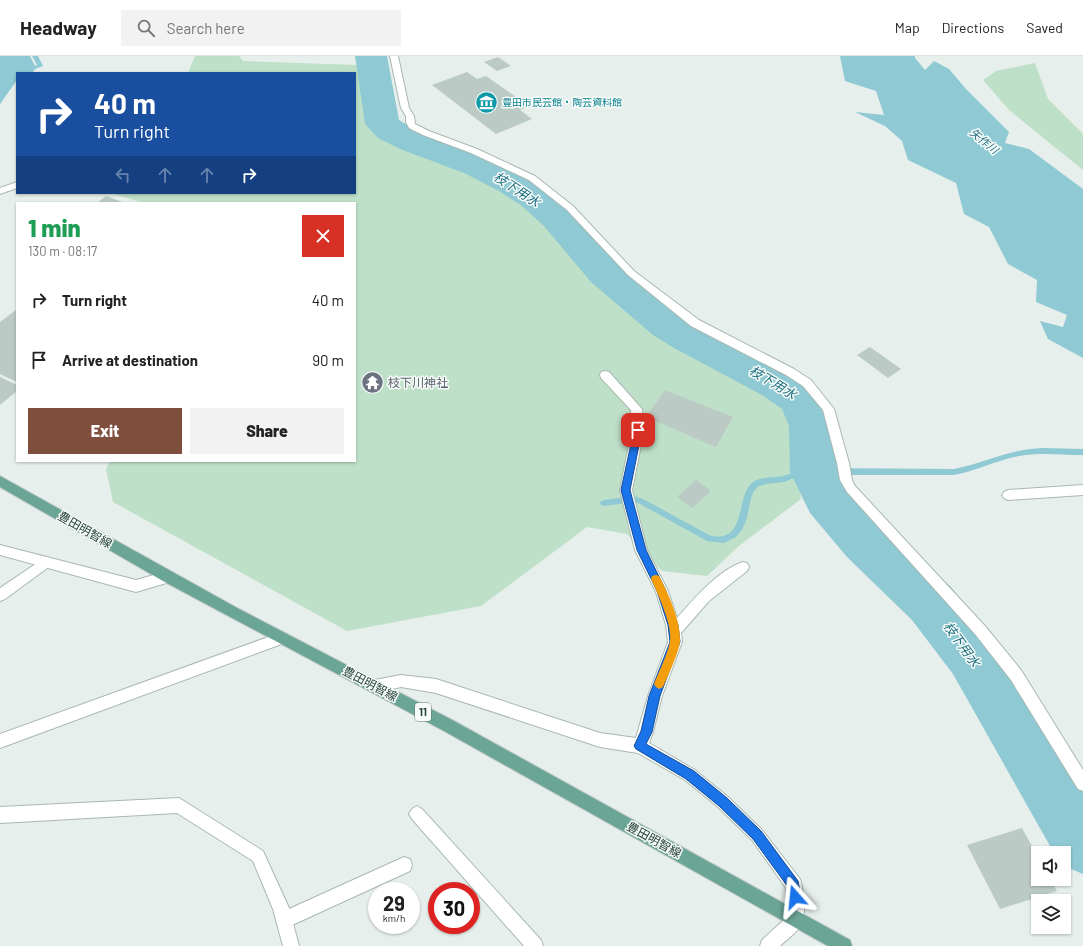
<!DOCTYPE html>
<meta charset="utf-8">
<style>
:root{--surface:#fff;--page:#f2f2f2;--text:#222;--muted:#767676;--line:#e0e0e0;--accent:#804e3d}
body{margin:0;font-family:Barlow,"Noto Sans JP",sans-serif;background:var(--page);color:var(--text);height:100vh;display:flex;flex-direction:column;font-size:15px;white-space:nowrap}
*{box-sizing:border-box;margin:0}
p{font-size:13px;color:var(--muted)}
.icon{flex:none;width:22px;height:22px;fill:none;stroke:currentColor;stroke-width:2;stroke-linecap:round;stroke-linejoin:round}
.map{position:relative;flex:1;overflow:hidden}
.drawer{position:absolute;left:16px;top:146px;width:340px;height:260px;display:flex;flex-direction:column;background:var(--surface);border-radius:0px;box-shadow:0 1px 3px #0004}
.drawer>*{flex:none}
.top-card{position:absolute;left:16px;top:16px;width:340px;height:122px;border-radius:0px;box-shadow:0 1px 3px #0004;background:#1a4fa0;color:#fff;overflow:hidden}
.buttons{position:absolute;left:1031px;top:790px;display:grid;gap:8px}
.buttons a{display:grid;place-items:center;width:40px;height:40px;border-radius:0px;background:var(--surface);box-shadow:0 1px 3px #0004;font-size:20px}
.speed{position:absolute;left:368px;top:826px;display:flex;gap:8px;font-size:20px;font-weight:700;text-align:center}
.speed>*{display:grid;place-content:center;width:52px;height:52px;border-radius:50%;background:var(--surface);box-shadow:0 1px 3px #0004;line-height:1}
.speed small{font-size:10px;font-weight:400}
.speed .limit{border:6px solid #d22;background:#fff;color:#111}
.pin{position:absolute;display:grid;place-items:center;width:34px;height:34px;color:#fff;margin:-17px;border-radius:8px;box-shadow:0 2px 6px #0006}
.me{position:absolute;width:44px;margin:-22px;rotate:342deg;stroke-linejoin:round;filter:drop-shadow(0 0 3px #0008)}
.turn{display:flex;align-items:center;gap:14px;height:84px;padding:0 12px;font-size:18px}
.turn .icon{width:52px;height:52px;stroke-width:2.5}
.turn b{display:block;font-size:28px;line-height:34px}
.lanes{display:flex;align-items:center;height:38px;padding:0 12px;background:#0003;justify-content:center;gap:20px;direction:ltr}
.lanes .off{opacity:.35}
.round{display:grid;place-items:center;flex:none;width:42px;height:42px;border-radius:0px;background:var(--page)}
.headline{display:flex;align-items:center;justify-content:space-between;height:68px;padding:0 12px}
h1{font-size:24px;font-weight:800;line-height:30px;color:#1e9e55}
.button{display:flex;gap:8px;margin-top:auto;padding:8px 12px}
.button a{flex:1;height:46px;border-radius:0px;background:var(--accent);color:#fff;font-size:16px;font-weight:800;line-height:46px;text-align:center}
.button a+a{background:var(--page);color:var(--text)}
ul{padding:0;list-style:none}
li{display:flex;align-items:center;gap:12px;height:60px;padding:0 12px}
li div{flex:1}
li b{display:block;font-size:15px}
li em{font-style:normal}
header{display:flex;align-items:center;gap:24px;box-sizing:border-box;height:56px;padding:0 20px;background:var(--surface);border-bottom:1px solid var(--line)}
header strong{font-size:19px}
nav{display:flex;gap:22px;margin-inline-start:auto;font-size:14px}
.search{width:280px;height:36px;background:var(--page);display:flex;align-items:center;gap:10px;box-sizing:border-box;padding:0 14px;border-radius:0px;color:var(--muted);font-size:15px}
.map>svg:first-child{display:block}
.green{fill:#bfe0c8}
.water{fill:#8ec9d4}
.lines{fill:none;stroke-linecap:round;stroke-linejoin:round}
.stream{fill:#8ec9d4;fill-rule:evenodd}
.river{fill:#8ec9d4;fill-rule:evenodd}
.building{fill:#bbcac4}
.service-casing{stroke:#a8b8b2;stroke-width:2}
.minor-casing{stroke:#a8b8b2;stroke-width:2}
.primary-casing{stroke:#c2cac8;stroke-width:2}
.service{fill:#fff;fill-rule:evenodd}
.minor{fill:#fff;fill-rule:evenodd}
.primary{fill:#6aa596;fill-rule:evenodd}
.route{fill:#1a73e8;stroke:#114b97}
.slow{fill:#f59e0b}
.labels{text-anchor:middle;stroke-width:3;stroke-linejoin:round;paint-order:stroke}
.far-culture-label{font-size:10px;fill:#0d838f;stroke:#f7fbf9;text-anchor:start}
.far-water-label{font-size:11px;font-style:italic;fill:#1c6f80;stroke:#f7fbf9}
.shield{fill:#f7fbf9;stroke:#637a73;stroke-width:1}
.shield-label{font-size:11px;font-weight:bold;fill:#24423a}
.worship-label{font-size:12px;fill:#5b616d;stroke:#f7fbf9;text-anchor:start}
.street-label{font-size:12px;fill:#24423a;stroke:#f7fbf9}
.water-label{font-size:13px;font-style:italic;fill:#1c6f80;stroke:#f7fbf9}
</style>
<header>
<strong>Headway</strong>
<div class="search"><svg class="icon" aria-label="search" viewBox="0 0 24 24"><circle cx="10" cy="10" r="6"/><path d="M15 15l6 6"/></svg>Search here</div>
<nav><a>Map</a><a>Directions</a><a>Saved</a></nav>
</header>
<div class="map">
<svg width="1083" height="890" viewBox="0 0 1083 890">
<rect width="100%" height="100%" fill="#e6efeb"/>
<!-- green -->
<g class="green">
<path d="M195,0H239L243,5L357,9L367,62L377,78L409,94L498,131L549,168L599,225L648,265L778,332L798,347L806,372L797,407L801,443L740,489L707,520L662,515L627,478L587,471L481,550L347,575L113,446L106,413L110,405H355V147H145L109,137H355V17H188Z"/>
<path d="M1035,7L1048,43L1083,78V114L1009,54L983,24L996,15Z"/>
</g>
<!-- water -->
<g class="water">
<path d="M0,0H30L36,12L32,17H17V24L0,48Z"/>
<path d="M840,0H915V2L925,14L934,5L949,13L966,33L1009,76L1005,87L1029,93L1083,133V302L1048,283L1040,265L1063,271L1067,259L1036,246L1037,224L1008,208L989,171L964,158L956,127L908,104L902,85L885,70L855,56L884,59L876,35L845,25Z"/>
</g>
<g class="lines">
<!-- stream -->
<g class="stream">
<path d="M32,0H38L43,10L29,15H25V13L37,9Z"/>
<path d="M1043,392L1083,393V399C1062,399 1040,396 1019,400C996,404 976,415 954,419H813L799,420L784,426L766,428L759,430L754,435L751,442L747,462L742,474L736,481L724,487L707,485L640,448L634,446L604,450L601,449L600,447L601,445L604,444L634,440L643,443L711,480C715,480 720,481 723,480C745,475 737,438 753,426C762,420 774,422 783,420C794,417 801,413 813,412L954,413C986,407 1009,393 1043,392Z"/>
</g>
<!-- river -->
<path class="river" d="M355,0H387L399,64L424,79L490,101L525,119L548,134L572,152L619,206L683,257L704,270L794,315L817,331L835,370L838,415L846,429L883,471L950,530L993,582L1083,727V818L1064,810V797H1054L953,618L912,564L847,501L810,457L790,416L789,370L782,353L762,339L674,292L653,279L591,226L544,170L522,150L499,135L464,117L400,93L378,82L365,68Z"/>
</g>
<!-- building -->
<g class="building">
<path d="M498,1L511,10L497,15L484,6Z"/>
<path d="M467,16L477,23L486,20L529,50L520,54L532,63L496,78L432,29Z"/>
<path d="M106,140L125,147H97Z"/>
<path d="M16,254L17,255V326L0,318V266Z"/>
<path d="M870,291L901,313L888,322L857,299Z"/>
<path d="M0,321L17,329V335L0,349Z"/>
<path d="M369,323L378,326L373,331L365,327Z"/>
<path d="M665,334L733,361L716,391L646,361Z"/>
<path d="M696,424L711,435L692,452L677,441Z"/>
<path d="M1022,772L1038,801V823H1050L1057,835L1000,853L967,789Z"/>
</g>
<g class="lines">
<defs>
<g id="service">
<path d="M605,315L609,316L642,353L644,374L632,434L630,437L626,439L622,437L620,434L632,374L631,354L601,322L600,319L601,316Z"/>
<path d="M1083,429V439L1008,444L1004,442L1002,439L1004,436L1008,434Z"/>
<path d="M46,501L50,502L52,506L50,510L5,543L0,545V532Z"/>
<path d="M404,801L410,803L412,809L410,815L290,870L284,872L278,870L276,864L278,858Z"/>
</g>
<g id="minor">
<path d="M390,0H398L409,52L414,60L415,68L429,75L477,93L535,120L573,150L634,215L699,264L794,313L811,324L834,353L849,407L852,424L855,430L985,570L1021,614L1083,714V735L1078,733L1011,624L975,578L847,436L840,424L837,407L823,354L803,330L786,319L691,270L628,219L567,154L529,124L471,97L423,79L409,72L406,66V60L401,52Z"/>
<path d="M17,126V132L0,138V132Z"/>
<path d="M626,429L630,431L632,434L647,494L668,535L677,562C694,543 718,514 743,506L747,507L749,511L747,515L709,545L681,577L682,586L662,640L653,676L649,687L695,714L728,741L762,774L800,823C803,831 806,860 802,867C798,876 787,883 780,890H760L762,884L788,860L786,832L752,784L718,751L685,724L638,697L600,691L436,637L401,631L374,637L369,635L367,630L369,625L401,619L436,623L600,677L636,682L648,640L668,586L666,569L656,536L635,494L620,434L622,431Z"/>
<path d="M0,489L136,524L168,515L173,517L174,521L173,525L136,536L0,499Z"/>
<path d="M282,576L287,578L289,582L287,586L0,692V678Z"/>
<path d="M179,742L263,795L289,852L299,890H283L273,853L253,805L177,757L0,767V751Z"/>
<path d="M417,750L422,753L541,884L543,890H524L412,763L409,758L412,753Z"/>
</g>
<path id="primary" d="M0,420L239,553L454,665L850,884L852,890H828L444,675L163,525L0,431Z"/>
</defs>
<!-- service casing -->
<use href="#service" class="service-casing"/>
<!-- minor casing -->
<use href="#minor" class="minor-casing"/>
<!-- primary casing -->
<use href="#primary" class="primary-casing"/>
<!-- service -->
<use href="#service" class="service"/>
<!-- minor -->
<use href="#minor" class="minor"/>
<!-- primary -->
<use href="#primary" class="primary"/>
</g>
<!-- route -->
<path class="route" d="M638,371L642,374L630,434L646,494L666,535L678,569L680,586L660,640L652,676L646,688L694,715L727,742L761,775L798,825L801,841L799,845L795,847L791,845L788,831L753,783L719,750L686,723L636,693L634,690L641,675L649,640L670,586L668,569L657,535L637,494L621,434L634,374Z"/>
<!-- slow -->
<path class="slow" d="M656,519L659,520C668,537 681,565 680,585C680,594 667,622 663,631L659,633L656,631L654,628C659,615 667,600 670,586C673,570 658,538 651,523L652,520Z"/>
<!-- icons -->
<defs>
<symbol id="museum-disc" viewBox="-11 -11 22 22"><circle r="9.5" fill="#0f9aa8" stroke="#f7fbf9"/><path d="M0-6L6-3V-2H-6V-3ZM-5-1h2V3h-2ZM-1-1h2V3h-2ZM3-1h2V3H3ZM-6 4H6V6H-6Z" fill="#fff"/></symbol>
<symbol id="temple-disc" viewBox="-11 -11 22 22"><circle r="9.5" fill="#6b7280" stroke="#f7fbf9"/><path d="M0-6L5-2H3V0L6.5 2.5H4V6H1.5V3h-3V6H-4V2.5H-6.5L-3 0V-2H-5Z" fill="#fff"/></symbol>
</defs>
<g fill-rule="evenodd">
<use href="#museum-disc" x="474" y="34" width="25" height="25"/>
<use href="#temple-disc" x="360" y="314" width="25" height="25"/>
</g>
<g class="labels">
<!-- far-culture labels -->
<g class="far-culture-label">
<text x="502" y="50">豊田市民芸館・陶芸資料館</text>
</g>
<!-- far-water labels -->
<g class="far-water-label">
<text transform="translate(984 85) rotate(39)" y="4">矢作川</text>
</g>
<!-- shield labels -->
<rect class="shield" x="415" y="647" width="16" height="18" rx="3"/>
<g class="shield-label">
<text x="423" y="660">11</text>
</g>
<!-- worship labels -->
<g class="worship-label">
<text x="388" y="331">枝下川神社</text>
</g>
<!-- street labels -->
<g class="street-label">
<text transform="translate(85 474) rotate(30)" y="4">豊田明智線</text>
<text transform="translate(370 628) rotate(28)" y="4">豊田明智線</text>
<text transform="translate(654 784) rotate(29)" y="4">豊田明智線</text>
</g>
<!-- water labels -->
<g class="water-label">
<text transform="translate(517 133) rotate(33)" y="5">枝下用水</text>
<text transform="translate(773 326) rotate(31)" y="5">枝下用水</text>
<text transform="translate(962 588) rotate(54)" y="5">枝下用水</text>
</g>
</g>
</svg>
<div class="buttons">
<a><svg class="icon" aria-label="sound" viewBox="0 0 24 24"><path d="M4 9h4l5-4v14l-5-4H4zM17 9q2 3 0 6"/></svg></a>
<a><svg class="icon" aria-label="layers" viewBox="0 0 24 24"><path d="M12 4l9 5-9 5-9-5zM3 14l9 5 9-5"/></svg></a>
</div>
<div class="speed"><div>29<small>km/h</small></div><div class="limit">30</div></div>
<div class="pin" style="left:638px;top:374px;background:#d93025"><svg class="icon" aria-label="arrive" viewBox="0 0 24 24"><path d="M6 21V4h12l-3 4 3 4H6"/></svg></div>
<svg class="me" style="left:795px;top:841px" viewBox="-20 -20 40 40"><path d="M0-17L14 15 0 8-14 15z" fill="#1a73e8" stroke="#fff" stroke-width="4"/></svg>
<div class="top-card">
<div class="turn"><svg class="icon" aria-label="right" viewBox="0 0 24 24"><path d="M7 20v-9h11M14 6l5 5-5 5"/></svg><div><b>40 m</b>Turn right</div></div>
<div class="lanes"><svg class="icon off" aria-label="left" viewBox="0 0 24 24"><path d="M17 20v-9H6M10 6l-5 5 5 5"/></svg><svg class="icon off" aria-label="ahead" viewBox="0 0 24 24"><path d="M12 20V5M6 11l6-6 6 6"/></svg><svg class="icon off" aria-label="ahead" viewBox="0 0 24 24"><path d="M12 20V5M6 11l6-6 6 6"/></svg><svg class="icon" aria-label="right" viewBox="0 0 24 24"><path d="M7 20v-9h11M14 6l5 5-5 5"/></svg></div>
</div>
<section class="drawer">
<div class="headline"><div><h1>1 min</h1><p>130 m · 08:17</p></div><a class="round" style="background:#d93025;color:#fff"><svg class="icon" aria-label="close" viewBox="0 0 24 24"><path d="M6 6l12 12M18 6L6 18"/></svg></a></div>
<ul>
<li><svg class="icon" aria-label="right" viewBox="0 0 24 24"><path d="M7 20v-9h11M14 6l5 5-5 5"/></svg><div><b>Turn right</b></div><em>40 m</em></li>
<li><svg class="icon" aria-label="arrive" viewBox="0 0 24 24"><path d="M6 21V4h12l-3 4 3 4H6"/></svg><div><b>Arrive at destination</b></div><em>90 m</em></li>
</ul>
<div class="button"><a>Exit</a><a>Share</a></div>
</section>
</div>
